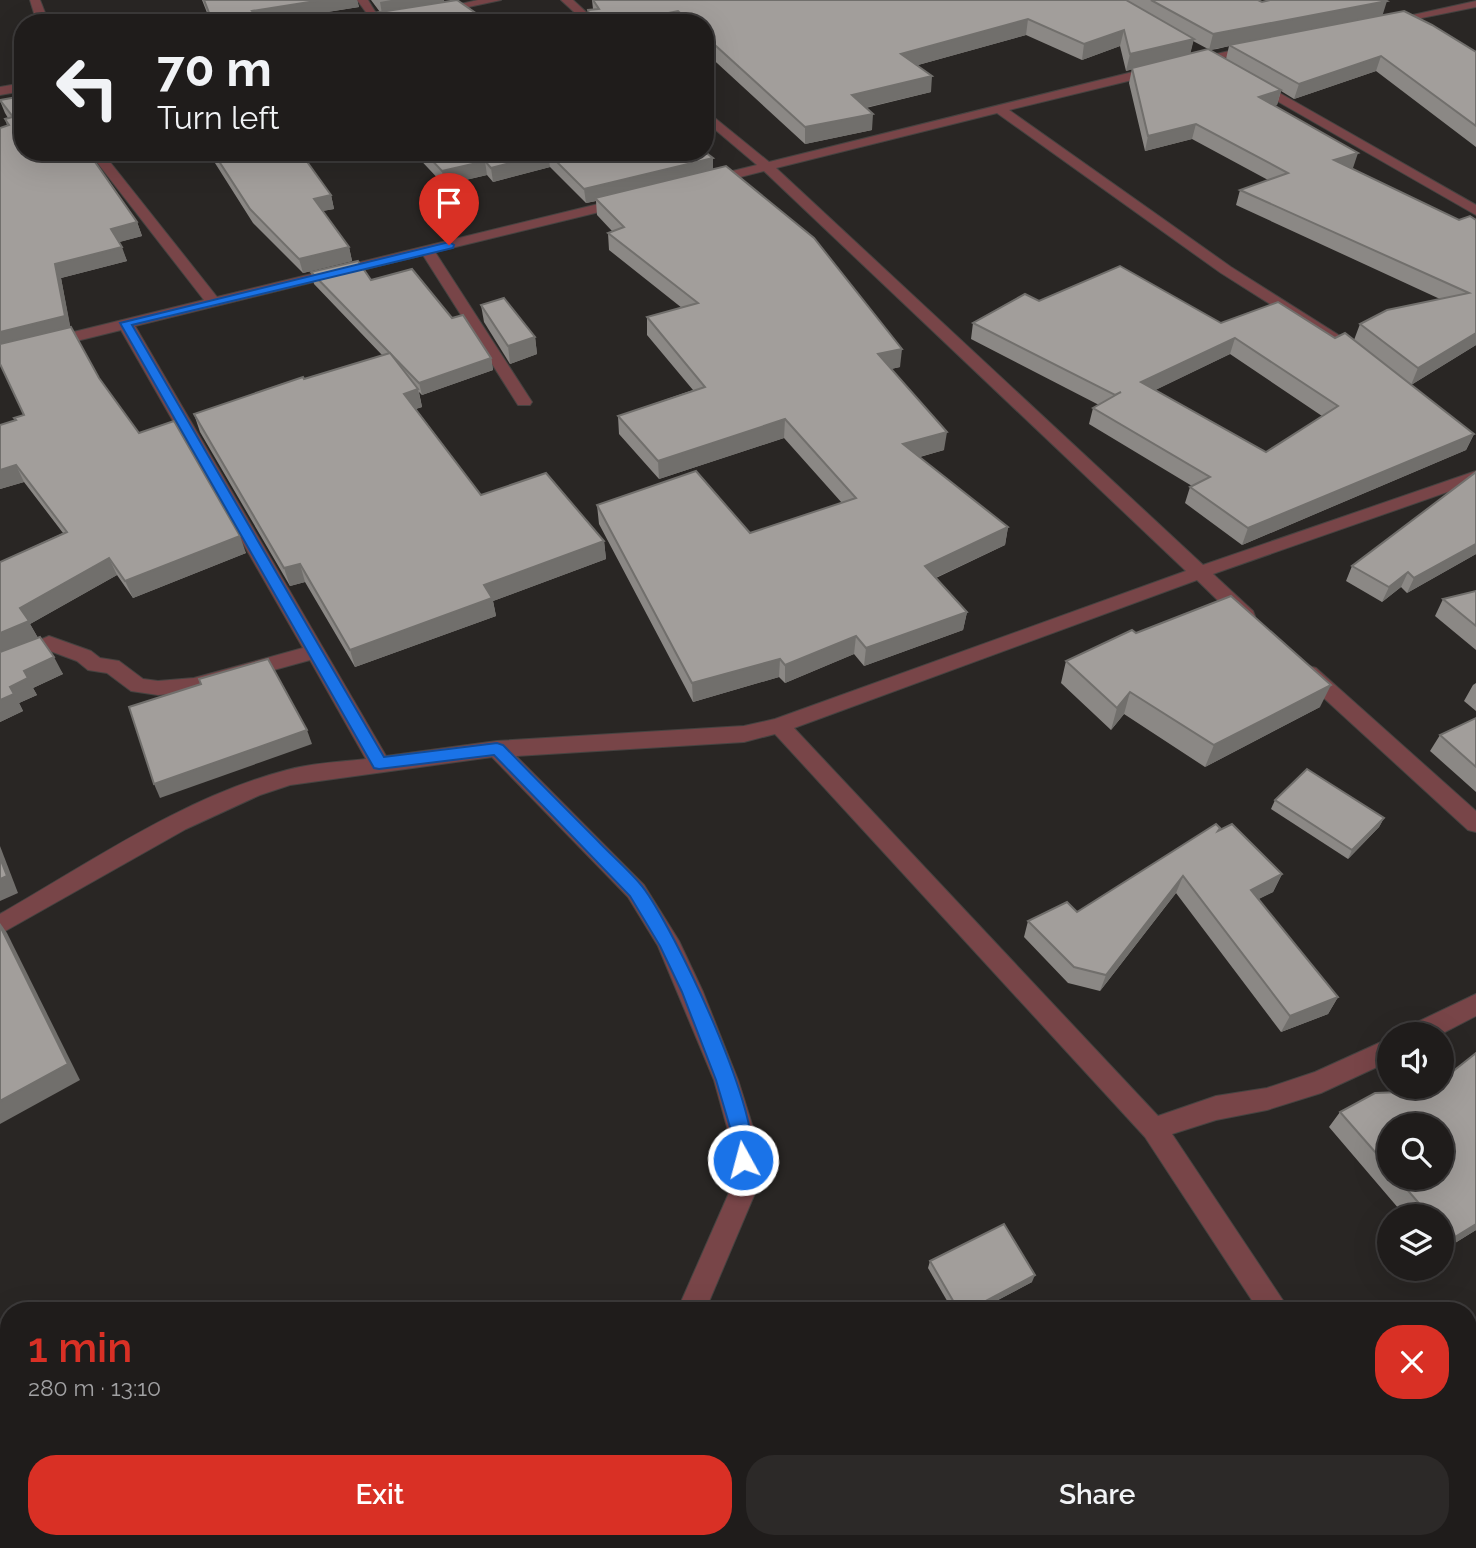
<!DOCTYPE html>
<meta charset="utf-8">
<style>
:root{--surface:#1f1c1b;--page:#2c2928;--text:#f1f3f6;--muted:#a1a1a3;--line:#3c3a3a;--accent:#d93025}
body{margin:0;font-family:Raleway,sans-serif;background:var(--page);color:var(--text);height:100vh;display:flex;flex-direction:column;font-size:26px;white-space:nowrap}
*{box-sizing:border-box;margin:0}
p{font-size:23px;color:var(--muted)}
.icon{flex:none;width:38px;height:38px;fill:none;stroke:currentColor;stroke-width:2;stroke-linecap:round;stroke-linejoin:round}
.map{position:relative;flex:1;overflow:hidden}
.details{position:absolute;left:0px;top:1302px;width:1477px;height:247px;display:flex;flex-direction:column;background:var(--surface);border-radius:28px 28px 0 0;box-shadow:0 7px 28px #0002,0 0 0 2px var(--line)}
.details>*{flex:none}
.banner{position:absolute;left:14px;top:14px;width:700px;height:147px;border-radius:28px;box-shadow:0 7px 28px #0002,0 0 0 2px var(--line);background:#1f1c1b;color:var(--text);overflow:hidden}
.tools{position:absolute;left:1377px;top:1022px;display:grid;gap:14px}
.tools a{display:grid;place-items:center;width:77px;height:77px;border-radius:50%;background:var(--surface);box-shadow:0 7px 28px #0002,0 0 0 2px var(--line);font-size:35px}
.pin{position:absolute;display:grid;place-items:center;width:60px;height:60px;color:#fff;margin:-72px -30px;border-radius:50% 50% 50% 0;rotate:-45deg;box-shadow:0 0 7px #0007}
.pin .icon{rotate:45deg}
.me{position:absolute;width:77px;margin:-38px;rotate:353deg;stroke-linejoin:round;filter:drop-shadow(0 0 5px #0008)}
.turn{display:flex;align-items:center;gap:24px;height:147px;padding:0 28px;font-size:32px}
.turn .icon{width:91px;height:91px;stroke-width:2.5}
.turn b{display:block;font-size:49px;line-height:60px}
.round{display:grid;place-items:center;flex:none;width:74px;height:74px;border-radius:28px;background:var(--page)}
.headline{display:flex;align-items:center;justify-content:space-between;height:119px;padding:0 28px}
h1{font-size:42px;font-weight:600;line-height:52px;color:var(--accent)}
.cta{display:flex;gap:14px;margin-top:auto;padding:14px 28px}
.cta a{flex:1;height:80px;border-radius:28px;background:var(--accent);color:#fff;font-size:28px;font-weight:600;line-height:80px;text-align:center}
.cta a+a{background:var(--page);color:var(--text)}
.map>svg:first-child{display:block}
.lines{fill:none;stroke-linecap:round;stroke-linejoin:round}
.minor-casing{stroke:#464341;stroke-width:2}
.minor{fill:#784548;fill-rule:evenodd}
.wall{fill:#8b8885;fill-rule:evenodd}
.shaded-wall{fill:#716f6c}
.building{fill:#a29e9b;stroke:#716f6c;stroke-width:2;fill-rule:evenodd}
.route{fill:#1a73e8;stroke:#114b97;stroke-width:2}
</style>
<div class="map">
<svg width="1476" height="1548" viewBox="0 0 1476 1548">
<rect width="100%" height="100%" fill="#292624"/>
<g class="lines">
<defs>
<g id="minor">
<path d="M30,0H40L49,23H37Z"/>
<path d="M357,0H368L382,23H374Z"/>
<path d="M478,0H501L436,14L430,11Z"/>
<path d="M561,0H573L598,23H586Z"/>
<path d="M1476,1V7L1387,25L1381,22Z"/>
<path d="M1256,45L1262,48L1260,50L1191,65L1185,61Z"/>
<path d="M1157,66L1163,70L1161,73L1009,110L1231,267L1364,351L1367,354L1364,357H1354L1221,273L997,113L776,168L1203,565L1476,471V482L1213,574L1253,611L1255,616L1253,621H1239L1197,580L794,728L1158,1116L1216,1096L1267,1088L1315,1072L1390,1038V1061L1321,1093L1267,1110L1216,1120L1172,1134L1290,1311H1259L1145,1137L775,734L744,742L516,756L644,885L679,941L703,992L738,1080L755,1134L758,1186L705,1311H677L732,1186L729,1134L714,1080L658,946L628,897L492,757L290,785L260,795L186,829L0,934V914C91,862 184,797 287,770C312,763 340,762 366,759L310,660L194,692L158,695L131,691L107,673L88,670L77,661L50,651L0,672V657L49,636L91,651L100,658L119,661L143,679L158,681L194,678L303,648L121,330L0,360V350L204,300L89,152H102L217,297L623,198L630,202L628,205L435,252L532,402L530,405H518L423,255L135,326L386,756L497,741L744,726L775,719L1186,571L764,171L709,185L702,181L704,178L757,165L705,121V110L769,162Z"/>
<path d="M1255,79L1476,205V215L1251,86V80Z"/>
<path d="M23,83V91L0,95V87Z"/>
<path d="M1309,666L1316,668L1476,811V832L1468,830L1302,678L1299,673L1302,668Z"/>
<path d="M1476,994V1016L1441,1034H1406L1409,1026Z"/>
<path d="M1469,1537L1474,1548H1438L1435,1540H1468Z"/>
<path d="M693,1540H723L726,1548H694Z"/>
</g>
</defs>
<!-- minor casing -->
<use href="#minor" class="minor-casing"/>
<!-- minor -->
<use href="#minor" class="minor"/>
</g>
<!-- wall -->
<g class="wall">
<path d="M202,0H357L359,7L263,22V23H211Z"/>
<path d="M371,0H444V2L490,23H376L374,13L380,12Z"/>
<path d="M592,0H1258L1262,2L1383,15L1476,52V147L1376,71L1294,99L1281,91L1277,105L1274,106L1353,168L1352,169L1459,220H1476V345L1411,385L1474,434L1466,450L1242,545L1185,503L1190,487L1192,486L1089,424L1093,408L1099,405L971,339L973,323L1039,301L1354,340L1360,324L1440,299L1236,205L1240,190L1268,180L1192,139L1145,151L1129,83L1132,69L1126,71L1120,46L1082,60L1026,35L918,65L931,92L866,108L872,130L805,144L705,52V23H589L588,10L593,9ZM1193,41L1208,49L1190,54ZM1229,46L1226,59L1210,50L1217,49ZM1230,354L1322,416L1266,452L1155,390Z"/>
<path d="M23,96V152H90L93,159L137,222L142,236L119,242L127,261L61,278L70,327L99,378L139,433L246,553L133,598L117,575L30,624L38,638L63,674L33,688L37,695L19,703L23,711L0,722V562L63,533L24,482L0,489V425L15,421L24,415L7,125L5,119L8,118L5,113L0,101Z"/>
<path d="M208,152H300L331,195L334,209L322,211L349,247L352,261L303,273L253,223Z"/>
<path d="M413,152H705L713,158V169L900,367L891,369L944,450L920,457L1008,527L1005,545L936,578L967,612L963,630L864,666L854,654L785,683L779,677L693,702L599,524L597,505L750,533L842,503L784,438L659,479L619,434L618,416L693,390L647,335V317L682,308L609,250L608,233L612,231L597,215L596,201L586,203L550,167L493,182L487,175L444,185Z"/>
<path d="M311,272L371,280L452,318L491,358L493,370L422,395L419,392L422,407L416,409L481,495L604,541L606,559L493,601L496,616L355,667L305,582L290,586L200,432L194,414L382,355L314,284Z"/>
<path d="M481,305L535,337L537,354L510,364L484,322Z"/>
<path d="M1476,472V554L1407,593L1401,587L1382,602L1346,581L1352,566Z"/>
<path d="M1476,591V650L1435,616L1443,599Z"/>
<path d="M1136,633L1320,707L1205,767L1124,714L1111,730L1061,683L1066,661Z"/>
<path d="M1476,683V711L1464,701L1473,685Z"/>
<path d="M1476,718V792L1430,751L1440,735Z"/>
<path d="M1275,800L1384,818L1379,827L1348,859L1271,809Z"/>
<path d="M1219,830L1282,874L1273,892L1258,899L1338,997L1328,1014L1281,1032L1176,893L1100,991L1068,983L1024,937L1028,921L1077,912Z"/>
<path d="M1429,1091L1476,1230L1442,1251V1216H1405L1329,1127L1340,1112ZM1390,1125L1442,1178H1390Z"/>
<path d="M930,1261L1032,1282L977,1311H953L928,1268Z"/>
<path d="M1476,1400V1453L1468,1446V1405Z"/>
<path d="M743,1540H871L876,1548H747Z"/>
<path d="M1037,1540H1139L1129,1548H1040Z"/>
</g>
<!-- shaded-wall -->
<g class="shaded-wall">
<path d="M322,0H357L359,7L259,23L252,11Z"/>
<path d="M391,0H444L445,3L382,14L380,2Z"/>
<path d="M1387,1L1382,17L1209,50L1213,34Z"/>
<path d="M678,11V23H619Z"/>
<path d="M1028,19L1026,35L900,70L901,54Z"/>
<path d="M1124,30L1120,46L1082,60L1084,44Z"/>
<path d="M1194,39L1190,55L1126,71L1130,54Z"/>
<path d="M1381,56L1376,71L1294,99L1299,84Z"/>
<path d="M932,76L931,92L851,111L852,95Z"/>
<path d="M1281,90L1277,105L1255,112L1259,97Z"/>
<path d="M873,114L872,130L805,144V127Z"/>
<path d="M1196,124L1192,139L1145,151L1148,136Z"/>
<path d="M108,152H128L110,158Z"/>
<path d="M548,153L550,167L493,182L491,168Z"/>
<path d="M1358,153L1353,168L1329,176L1334,160Z"/>
<path d="M713,158V172L595,198L596,201L586,203L584,189Z"/>
<path d="M485,161L487,175L444,185L442,171Z"/>
<path d="M331,195L334,209L317,212L314,199Z"/>
<path d="M137,222L142,236L116,243L111,229Z"/>
<path d="M122,247L127,261L61,278L71,330L0,347V332L55,264Z"/>
<path d="M349,247L352,261L303,273L299,259Z"/>
<path d="M1476,333V345L1411,385L1418,368Z"/>
<path d="M535,337L537,354L510,364L508,346Z"/>
<path d="M1235,338L1230,354L1137,399L1141,382Z"/>
<path d="M902,349L900,367L877,372L878,354Z"/>
<path d="M491,358L493,370L422,395L419,383Z"/>
<path d="M418,389L422,407L408,411L404,394Z"/>
<path d="M785,419L784,438L659,479L658,461Z"/>
<path d="M947,432L944,450L901,462L903,444Z"/>
<path d="M1474,434L1466,450L1242,545L1248,528Z"/>
<path d="M16,465L24,482L0,489V470Z"/>
<path d="M1008,527L1005,545L922,584L925,566Z"/>
<path d="M240,536L246,553L133,598L125,581Z"/>
<path d="M604,541L606,559L493,601L496,616L355,667L350,650L484,585Z"/>
<path d="M1476,544V554L1407,593L1414,578Z"/>
<path d="M109,558L117,575L30,624L38,638L0,654V633L20,608Z"/>
<path d="M300,564L305,582L290,586L284,568Z"/>
<path d="M1408,572L1401,587L1382,602L1389,587Z"/>
<path d="M967,612L963,630L864,666L866,648Z"/>
<path d="M856,636L854,654L785,683V665Z"/>
<path d="M54,657L63,674L33,688L37,695L19,703L23,711L0,722V700L10,687L24,671Z"/>
<path d="M780,659L779,677L693,702L692,683Z"/>
<path d="M1331,685L1320,707L1205,767L1214,745Z"/>
<path d="M1130,692L1124,714L1111,730L1117,708Z"/>
<path d="M307,730L312,744L160,798L154,784Z"/>
<path d="M1384,818L1379,827L1348,859L1352,850Z"/>
<path d="M0,846L18,893L0,901Z"/>
<path d="M1282,874L1273,892L1243,907L1251,890Z"/>
<path d="M1183,876L1176,893L1100,991L1106,975Z"/>
<path d="M0,923L7,933L80,1080L0,1124Z"/>
<path d="M1338,997L1328,1014L1281,1032L1290,1016Z"/>
<path d="M1476,1224V1230L1442,1251V1249L1450,1240Z"/>
<path d="M1035,1275L1032,1282L977,1311H967Z"/>
<path d="M309,1540H313L317,1548H313Z"/>
<path d="M1135,1540H1139L1129,1548H1125Z"/>
</g>
<!-- building -->
<g class="building">
<path d="M204,0H322L252,11L263,23H213Z"/>
<path d="M457,0L490,23H383L374,13Z"/>
<path d="M593,0H1126L1194,39L1130,54L1124,30L1084,44L1028,19L901,54L932,76L852,95L873,114L805,127L705,36V23H691L678,11L619,23H591L588,10L599,9Z"/>
<path d="M1151,0H1258L1262,2L1270,0H1385L1387,1L1213,34Z"/>
<path d="M1404,11L1432,25L1476,52V126L1381,56L1299,84L1229,45Z"/>
<path d="M1208,49L1281,90L1259,97L1358,153L1334,160L1459,220L1470,216L1476,220V333L1418,368L1360,324L1387,310L1469,293L1240,190L1288,173L1196,124L1148,136L1132,68Z"/>
<path d="M23,96V152H88L137,222L111,229L122,247L55,264L65,316L0,332V128L9,125L5,119L13,117L0,100Z"/>
<path d="M213,152H300L331,195L314,199L349,247L299,259L250,209Z"/>
<path d="M424,152H705L713,158L584,189L548,153L491,168L485,161L442,171Z"/>
<path d="M726,166L814,238L902,349L878,354L947,432L903,444L1008,527L925,566L967,612L866,648L856,636L785,665L780,659L692,683L597,505L696,471L750,533L856,498L785,419L658,461L618,416L705,387L647,317L698,303L608,233L624,227L595,198Z"/>
<path d="M358,261L371,280L412,269L452,318L463,315L491,358L419,383L311,272Z"/>
<path d="M1120,266L1221,323L1278,302L1335,338L1345,333L1474,434L1248,528L1190,487L1210,477L1093,408L1121,392L1115,395L973,323L1025,294L1039,301ZM1235,338L1338,406L1266,452L1141,382Z"/>
<path d="M504,298L535,337L508,346L481,305Z"/>
<path d="M71,327L99,378L139,433L174,421L240,536L125,581L109,558L20,608L29,621L0,633V562L67,532L16,465L0,470V425L16,420L14,418L24,415L0,364V344Z"/>
<path d="M390,353L418,389L404,394L481,495L546,473L604,541L484,585L492,598L350,650L300,564L284,568L194,414L303,377L304,379Z"/>
<path d="M1476,472V544L1414,578L1408,572L1389,587L1352,566Z"/>
<path d="M1476,591V626L1443,599Z"/>
<path d="M1231,596L1331,685L1214,745L1130,692L1117,708L1066,661L1132,630L1136,633Z"/>
<path d="M40,637L54,657L24,671L28,678L10,687L14,694L0,700V652Z"/>
<path d="M268,659L307,730L154,784L129,707L201,684L199,679Z"/>
<path d="M1476,718V767L1440,735Z"/>
<path d="M1307,769L1384,818L1352,850L1275,800Z"/>
<path d="M1216,824L1220,828L1218,831L1232,824L1282,874L1251,890L1338,997L1290,1016L1183,876L1106,975L1074,967L1028,921L1067,902L1077,912Z"/>
<path d="M0,858L7,876L0,879Z"/>
<path d="M0,926L68,1064L0,1101Z"/>
<path d="M1476,1053V1224L1450,1240L1442,1230V1216H1430L1397,1178H1442V1125H1390V1169L1340,1112L1375,1093L1429,1091L1434,1087H1442V1080Z"/>
<path d="M1004,1224L1035,1275L967,1311H959L930,1261Z"/>
<path d="M1476,1400V1428L1468,1422V1405Z"/>
<path d="M177,1540H309L313,1548H181Z"/>
<path d="M748,1540H871L876,1548H753Z"/>
<path d="M1048,1540H1135L1125,1548H1051Z"/>
</g>
<!-- route -->
<path class="route" d="M449,242L454,245L453,248L132,325L384,757L497,743L503,745C534,777 565,808 597,840C611,855 629,870 642,886C672,924 769,1125 750,1166L743,1169L736,1166L732,1134L716,1080L682,992L660,946L630,896L494,755L379,769L374,768L120,323Z"/>
</svg>
<div class="tools">
<a><svg class="icon" aria-label="sound" viewBox="0 0 24 24"><path d="M4 9h4l5-4v14l-5-4H4zM17 9q2 3 0 6"/></svg></a>
<a><svg class="icon" aria-label="search" viewBox="0 0 24 24"><circle cx="10" cy="10" r="6"/><path d="M15 15l6 6"/></svg></a>
<a><svg class="icon" aria-label="layers" viewBox="0 0 24 24"><path d="M12 4l9 5-9 5-9-5zM3 14l9 5 9-5"/></svg></a>
</div>
<div class="pin" style="left:449px;top:245px;background:#d93025"><svg class="icon" aria-label="arrive" viewBox="0 0 24 24"><path d="M6 21V4h12l-3 4 3 4H6"/></svg></div>
<svg class="me" style="left:743px;top:1160px" viewBox="-20 -20 40 40"><circle r="17" fill="#1a73e8" stroke="#fff" stroke-width="3"/><path d="M0-11L8 9 0 5-8 9z" fill="#fff"/></svg>
<div class="banner">
<div class="turn"><svg class="icon" aria-label="left" viewBox="0 0 24 24"><path d="M17 20v-9H6M10 6l-5 5 5 5"/></svg><div><b>70 m</b>Turn left</div></div>
</div>
<section class="details">
<div class="headline"><div><h1>1 min</h1><p>280 m · 13:10</p></div><a class="round" style="background:#d93025;color:#fff"><svg class="icon" aria-label="close" viewBox="0 0 24 24"><path d="M6 6l12 12M18 6L6 18"/></svg></a></div>
<div class="cta"><a>Exit</a><a>Share</a></div>
</section>
</div>
